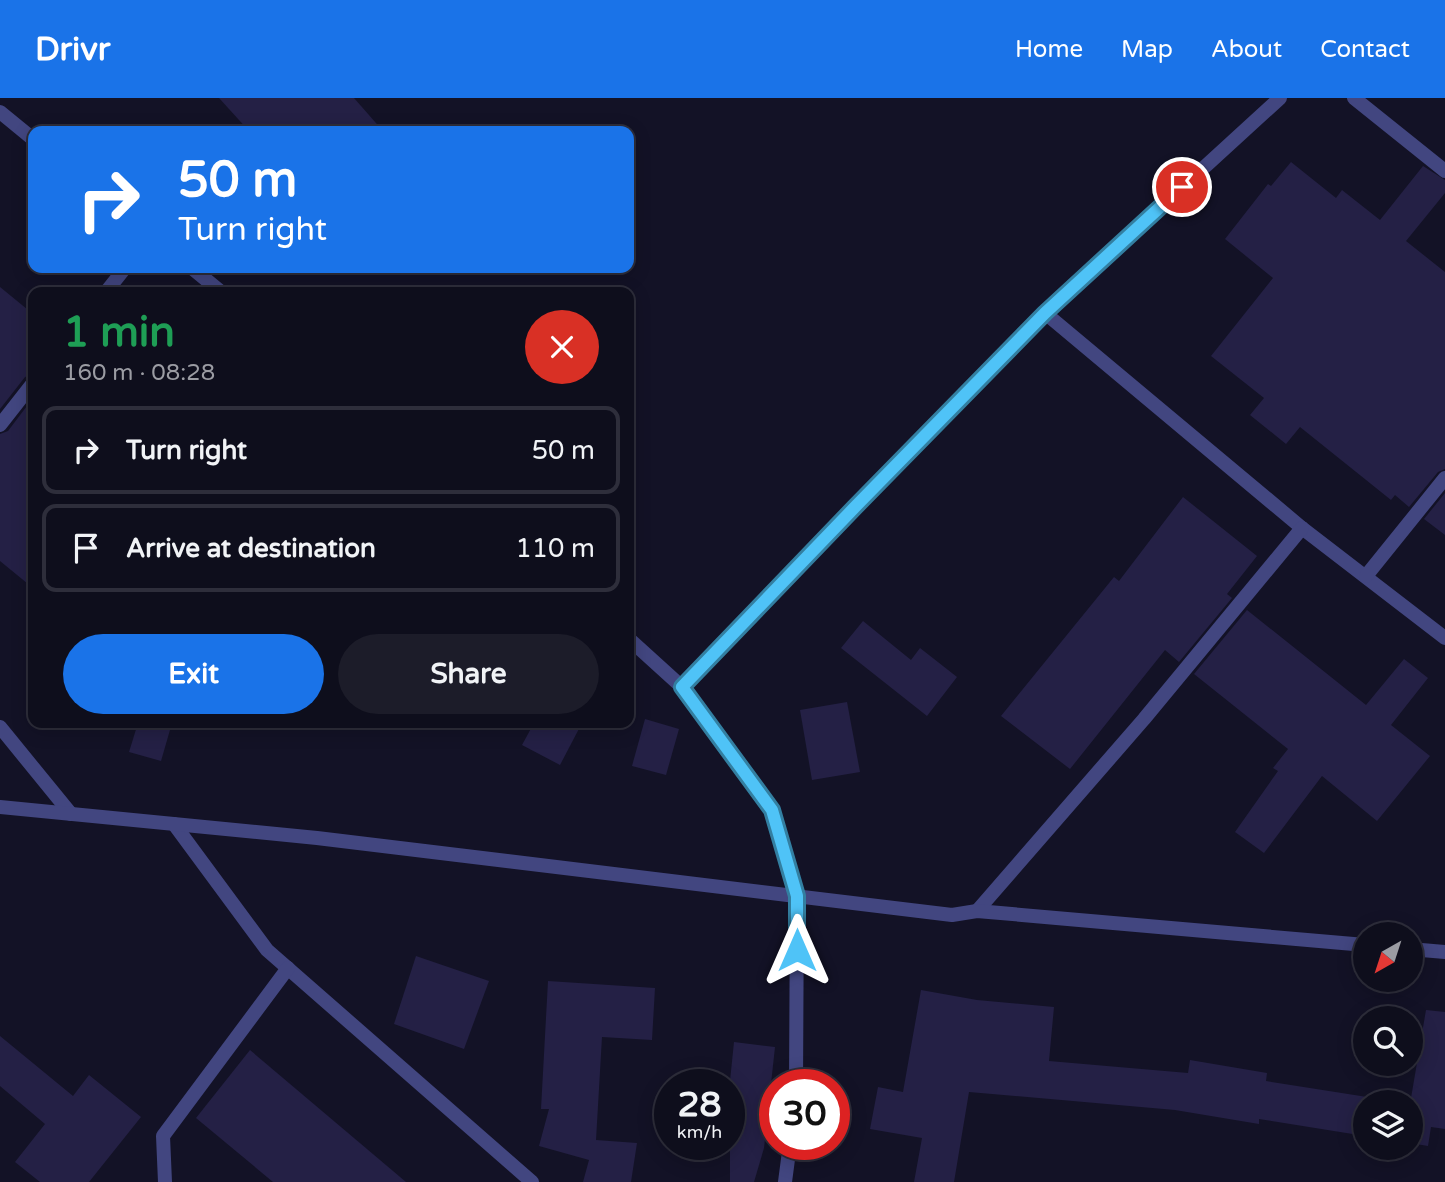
<!DOCTYPE html>
<meta charset="utf-8">
<style>
:root{--surface:#0e0e1c;--page:#1c1c29;--text:#f1f3f6;--muted:#9b9ca3;--line:#2e2e3b;--accent:#1a73e8}
body{margin:0;font-family:"Varela Round",sans-serif;background:var(--page);color:var(--text);height:100vh;display:flex;flex-direction:column;font-size:26px;white-space:nowrap}
*{box-sizing:border-box;margin:0}
p{font-size:23px;color:var(--muted)}
.icon{flex:none;width:38px;height:38px;fill:none;stroke:currentColor;stroke-width:2;stroke-linecap:round;stroke-linejoin:round}
.map{position:relative;flex:1;overflow:hidden}
.panel{position:absolute;left:28px;top:189px;width:606px;height:441px;display:flex;flex-direction:column;background:var(--surface);border-radius:14px;box-shadow:0 4px 18px #0003,0 0 0 2px var(--line)}
.panel>*{flex:none}
.top-card{position:absolute;left:28px;top:28px;width:606px;height:147px;border-radius:14px;box-shadow:0 4px 18px #0003,0 0 0 2px var(--line);background:#1a73e8;color:#fff;overflow:hidden}
.needle{width:46px;rotate:219deg}
.tools{position:absolute;left:1353px;top:824px;display:grid;gap:14px}
.tools a{display:grid;place-items:center;width:70px;height:70px;border-radius:50%;background:var(--surface);box-shadow:0 4px 18px #0003,0 0 0 2px var(--line);font-size:35px}
.speed{position:absolute;left:654px;top:971px;display:flex;gap:14px;font-size:35px;font-weight:700;text-align:center}
.speed>*{display:grid;place-content:center;width:91px;height:91px;border-radius:50%;background:var(--surface);box-shadow:0 4px 18px #0003,0 0 0 2px var(--line);line-height:1}
.speed small{font-size:18px;font-weight:400}
.speed .limit{border:10px solid #d22;background:#fff;color:#111}
.pin{position:absolute;display:grid;place-items:center;width:60px;height:60px;color:#fff;margin:-30px;border:4px solid #fff;border-radius:50%;box-shadow:0 2px 7px #0007}
.me{position:absolute;width:77px;margin:-38px;rotate:0deg;stroke-linejoin:round;filter:drop-shadow(0 0 5px #0008)}
.turn{display:flex;align-items:center;gap:24px;height:147px;padding:0 35px;font-size:32px}
.turn .icon{width:91px;height:91px;stroke-width:2.5}
.turn b{display:block;font-size:49px;line-height:60px}
.round{display:grid;place-items:center;flex:none;width:74px;height:74px;border-radius:37px;background:var(--page)}
.head{display:flex;align-items:center;justify-content:space-between;height:119px;padding:0 35px}
h1{font-size:42px;font-weight:700;line-height:52px;color:#1e9e55}
.primary-button{display:flex;gap:14px;margin-top:auto;padding:14px 35px}
.primary-button a{flex:1;height:80px;border-radius:42px;background:var(--accent);color:#fff;font-size:28px;font-weight:700;line-height:80px;text-align:center}
.primary-button a+a{background:var(--page);color:var(--text)}
ul{padding:0;list-style:none}
li{display:flex;align-items:center;gap:21px;height:88px;margin:0 14px 10px;padding:0 21px;border:4px solid var(--line);border-radius:14px}
li div{flex:1}
li b{display:block;font-size:26px}
li em{font-style:normal}
header{display:flex;align-items:center;gap:42px;box-sizing:border-box;height:98px;padding:0 35px;background:var(--accent);color:#fff}
header strong{font-size:33px}
nav{display:flex;gap:38px;margin-inline-start:auto;font-size:24px}
.map>svg:first-child{display:block}
.building{fill:#242045}
.lines{fill:none;stroke-linecap:round;stroke-linejoin:round}
.minor{stroke:#424680;stroke-width:14}
.tertiary{stroke:#424680;stroke-width:14}
.route-casing{stroke:#337fa1;stroke-width:18}
.route{stroke:#4fc3f7;stroke-width:12}
</style>
<header>
<strong>Drivr</strong>
<nav><a>Home</a><a>Map</a><a>About</a><a>Contact</a></nav>
</header>
<div class="map">
<svg width="1445" height="1084" viewBox="0 0 1445 1084">
<rect width="100%" height="100%" fill="#131226"/>
<!-- building -->
<g class="building">
<path d="M219,0H354L383,33H249Z"/>
<path d="M1291,64L1336,100L1342,92L1380,122L1423,68L1445,82V95L1406,143L1445,174V371L1438,374L1409,409L1395,397L1391,402L1300,329L1286,346L1250,317L1264,300L1211,258L1273,180L1225,141L1268,86L1271,88Z"/>
<path d="M0,189L33,216V276L25,279L0,311Z"/>
<path d="M33,300V490L0,463V336L8,333Z"/>
<path d="M1445,395V437L1424,421Z"/>
<path d="M1183,399L1257,458L1227,496L1232,500L1179,564L1165,552L1070,671L1001,618L1114,479L1119,483Z"/>
<path d="M1247,512L1366,607L1404,561L1428,580L1391,627L1430,658L1377,723L1322,678L1264,755L1235,734L1278,673L1273,670L1288,651L1194,576Z"/>
<path d="M863,523L911,562L920,550L957,579L927,618L841,550Z"/>
<path d="M847,604L860,674L812,682L800,612Z"/>
<path d="M645,621L679,631L666,677L632,668Z"/>
<path d="M138,625H172L161,663L129,654Z"/>
<path d="M534,625H582L560,667L522,647Z"/>
<path d="M416,858L489,883L464,951L394,926Z"/>
<path d="M548,883L655,890L652,942L602,939L596,1042L637,1045L631,1084H583L589,1062L539,1048L549,1011H541Z"/>
<path d="M921,892L977,902L1054,909L1049,963L1188,975L1190,962L1267,975L1266,983L1399,1004H1365V1038L1259,1021V1026L1175,1012L969,994L954,1084H914L922,1040L870,1031L878,989L903,994Z"/>
<path d="M1426,912L1445,914V1031L1431,1029L1428,1048L1410,1045V1006Z"/>
<path d="M0,938L73,998L89,977L141,1019L89,1084H40L15,1064L45,1026L0,988Z"/>
<path d="M734,944L775,949L764,1050L754,1084H730V983Z"/>
<path d="M250,952L406,1084H273L196,1020Z"/>
</g>
<g class="lines">
<!-- minor -->
<g class="minor">
<path d="M1354,0L1445,73"/>
<path d="M0,14L33,41"/>
<path d="M192,170L221,194"/>
<path d="M106,194L125,170"/>
<path d="M1045,215L1302,430L1445,540"/>
<path d="M0,327L33,285"/>
<path d="M1366,478L1445,380"/>
<path d="M628,540L682,589L772,712L797,798L796,987"/>
<path d="M682,589L854,409L1045,215L1280,0"/>
<path d="M0,629L71,716"/>
<path d="M174,726L267,852L532,1084"/>
<path d="M977,813L1144,621L1302,430"/>
<path d="M165,1084L163,1038L288,870"/>
<path d="M785,1084L790,1046"/>
</g>
<!-- tertiary -->
<g class="tertiary">
<path d="M0,709L317,740L952,817L977,813L1365,847"/>
<path d="M1410,851L1445,854"/>
</g>
</g>
<g class="lines">
<defs>
<path id="route" d="M797,852V798L772,712L682,589L854,410L1045,215L1182,89"/>
</defs>
<!-- route casing -->
<use href="#route" class="route-casing"/>
<!-- route -->
<use href="#route" class="route"/>
</g>
</svg>
<div class="tools">
<a><svg class="needle" viewBox="-14 -14 28 28"><path d="M0-13l5 13h-10z" fill="#e53935"/><path d="M0 13l5-13h-10z" fill="#9b9ca3"/></svg></a>
<a><svg class="icon" aria-label="search" viewBox="0 0 24 24"><circle cx="10" cy="10" r="6"/><path d="M15 15l6 6"/></svg></a>
<a><svg class="icon" aria-label="layers" viewBox="0 0 24 24"><path d="M12 4l9 5-9 5-9-5zM3 14l9 5 9-5"/></svg></a>
</div>
<div class="speed"><div>28<small>km/h</small></div><div class="limit">30</div></div>
<div class="pin" style="left:1182px;top:89px;background:#d93025"><svg class="icon" aria-label="arrive" viewBox="0 0 24 24"><path d="M6 21V4h12l-3 4 3 4H6"/></svg></div>
<svg class="me" style="left:797px;top:852px" viewBox="-20 -20 40 40"><path d="M0-17L14 15 0 8-14 15z" fill="#4fc3f7" stroke="#fff" stroke-width="4"/></svg>
<div class="top-card">
<div class="turn"><svg class="icon" aria-label="right" viewBox="0 0 24 24"><path d="M7 20v-9h11M14 6l5 5-5 5"/></svg><div><b>50 m</b>Turn right</div></div>
</div>
<section class="panel">
<div class="head"><div><h1>1 min</h1><p>160 m · 08:28</p></div><a class="round" style="background:#d93025;color:#fff"><svg class="icon" aria-label="close" viewBox="0 0 24 24"><path d="M6 6l12 12M18 6L6 18"/></svg></a></div>
<ul>
<li><svg class="icon" aria-label="right" viewBox="0 0 24 24"><path d="M7 20v-9h11M14 6l5 5-5 5"/></svg><div><b>Turn right</b></div><em>50 m</em></li>
<li><svg class="icon" aria-label="arrive" viewBox="0 0 24 24"><path d="M6 21V4h12l-3 4 3 4H6"/></svg><div><b>Arrive at destination</b></div><em>110 m</em></li>
</ul>
<div class="primary-button"><a>Exit</a><a>Share</a></div>
</section>
</div>
